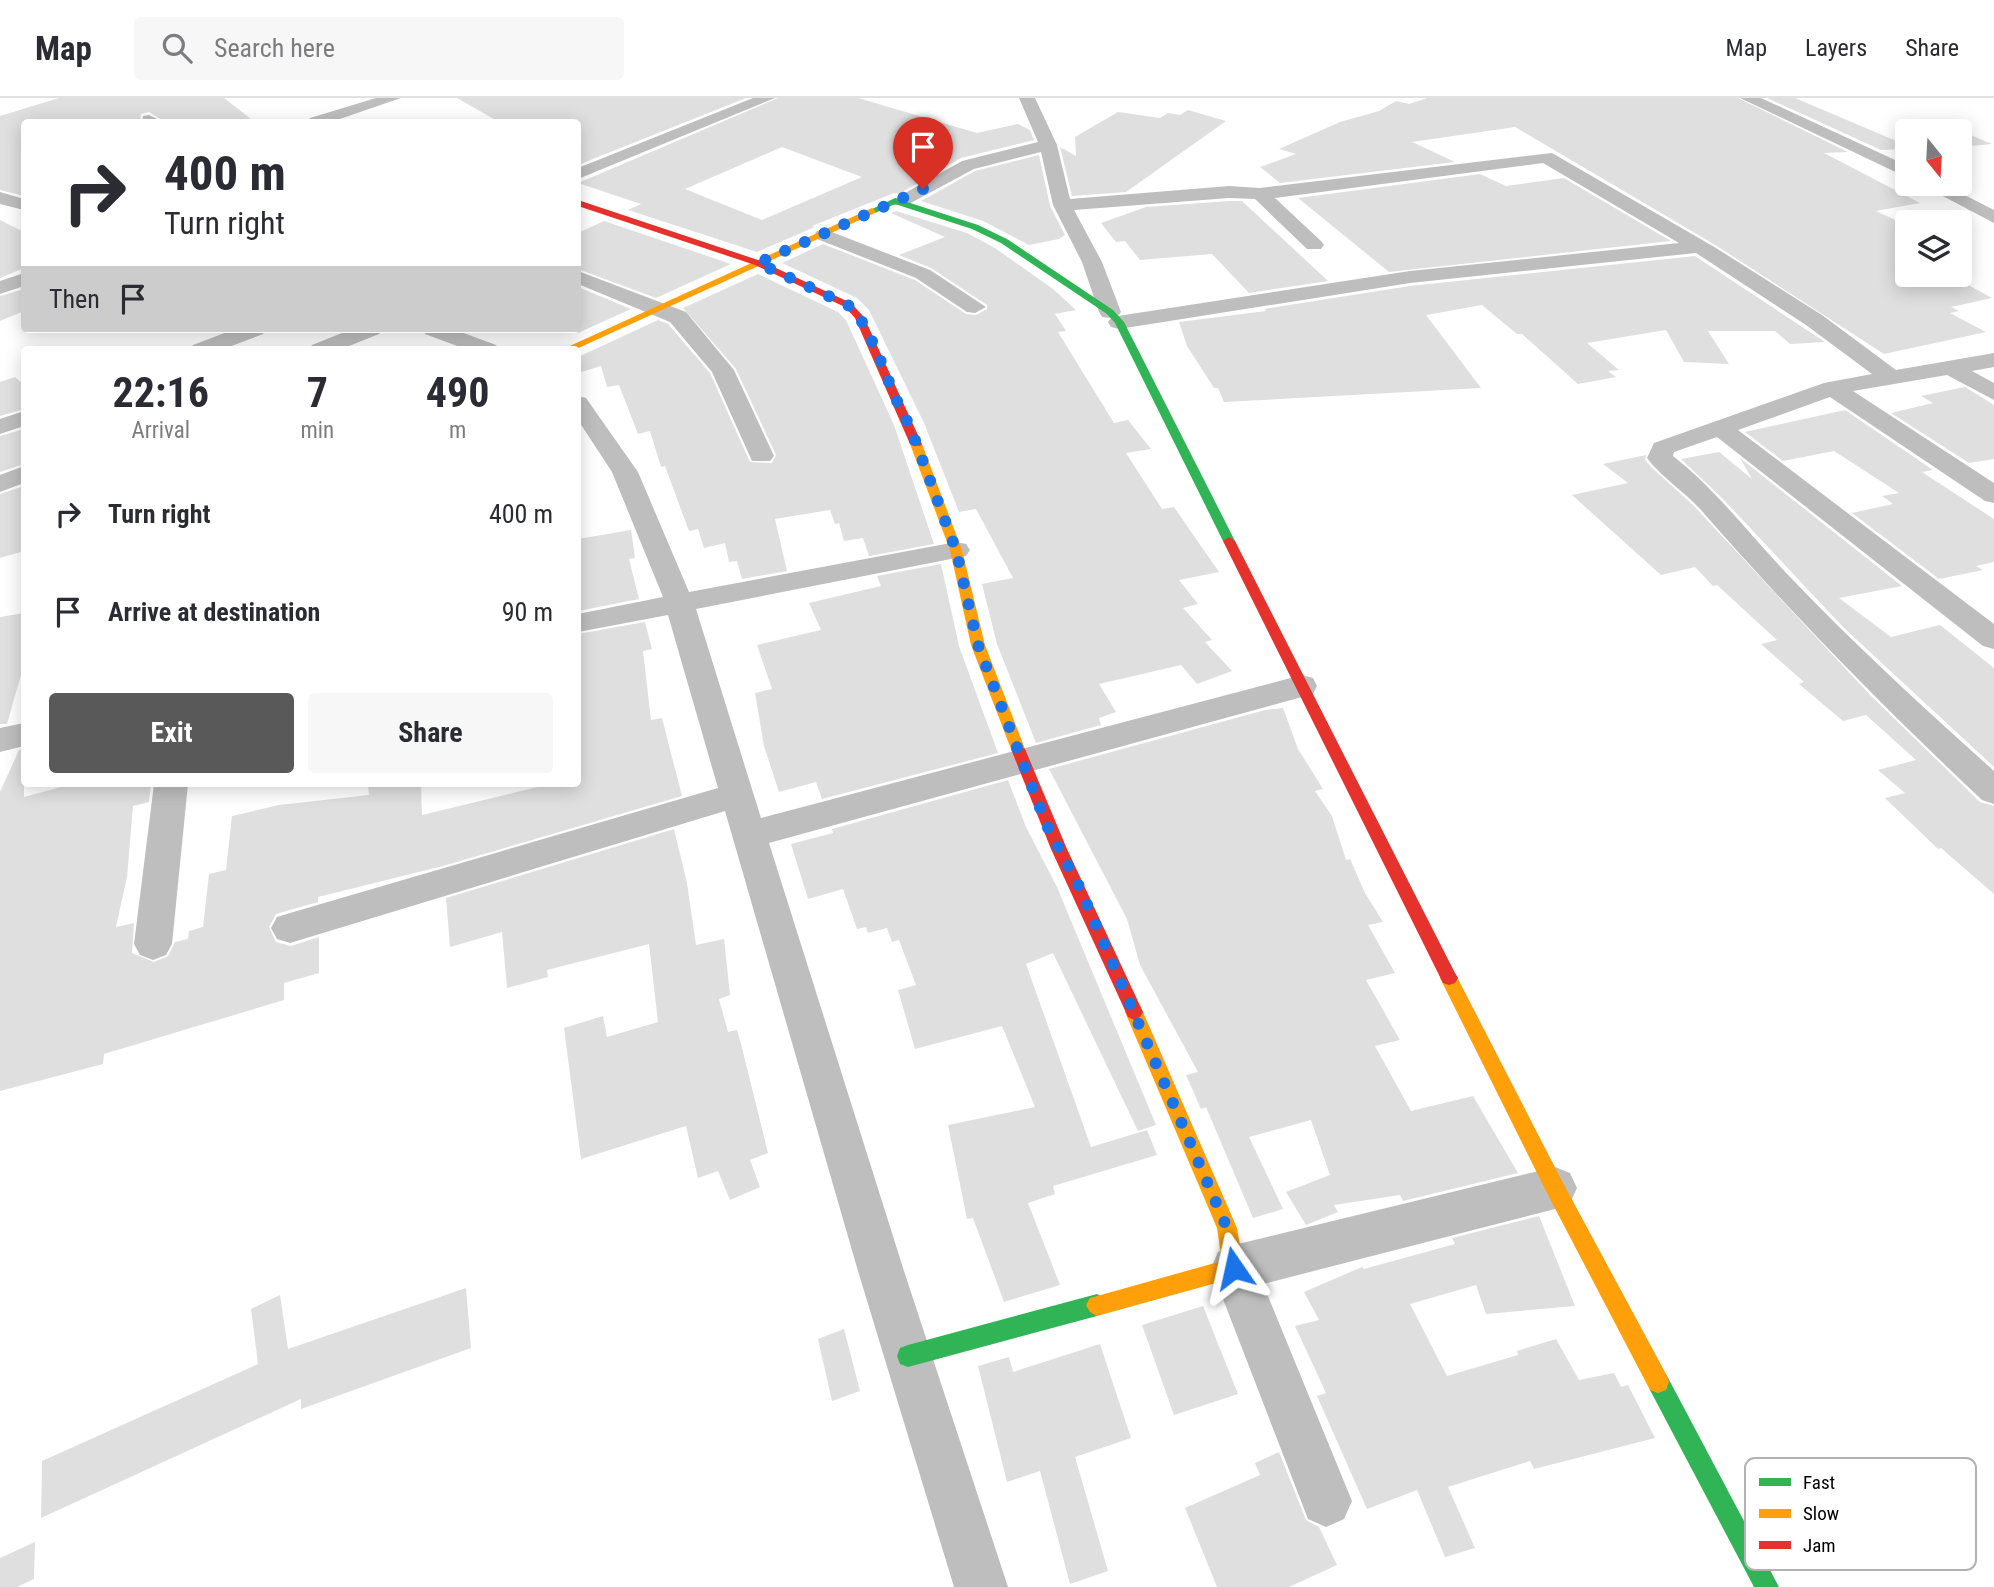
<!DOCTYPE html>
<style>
:root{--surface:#fff;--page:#f7f7f7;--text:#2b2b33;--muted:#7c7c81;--line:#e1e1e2;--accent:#595959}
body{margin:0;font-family:"Roboto Condensed",sans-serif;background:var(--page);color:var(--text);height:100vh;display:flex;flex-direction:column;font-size:26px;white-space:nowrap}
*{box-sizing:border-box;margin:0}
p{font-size:23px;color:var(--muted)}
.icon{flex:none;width:38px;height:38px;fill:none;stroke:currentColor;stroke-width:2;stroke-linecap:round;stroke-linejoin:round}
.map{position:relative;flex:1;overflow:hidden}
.panel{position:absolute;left:21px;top:248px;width:560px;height:441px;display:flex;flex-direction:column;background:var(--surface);border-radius:7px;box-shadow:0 4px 18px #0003}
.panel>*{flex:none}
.guide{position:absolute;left:21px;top:21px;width:560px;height:214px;border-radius:7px;box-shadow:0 4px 18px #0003;background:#fff;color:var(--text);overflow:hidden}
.needle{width:46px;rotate:162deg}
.controls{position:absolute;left:1895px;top:21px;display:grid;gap:14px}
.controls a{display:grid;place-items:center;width:77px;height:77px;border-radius:7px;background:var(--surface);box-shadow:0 4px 18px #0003;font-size:35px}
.pin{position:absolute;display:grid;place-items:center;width:60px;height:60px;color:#fff;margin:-72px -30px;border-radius:50% 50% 50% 0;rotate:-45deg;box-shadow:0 0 7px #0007}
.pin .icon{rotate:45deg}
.me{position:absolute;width:77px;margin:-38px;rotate:349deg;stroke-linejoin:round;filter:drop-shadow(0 0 5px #0008)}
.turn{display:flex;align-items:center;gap:24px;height:147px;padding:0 28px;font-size:32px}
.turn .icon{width:91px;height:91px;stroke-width:2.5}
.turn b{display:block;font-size:49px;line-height:60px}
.then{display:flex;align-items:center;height:66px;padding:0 28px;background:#0003;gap:14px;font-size:26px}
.eta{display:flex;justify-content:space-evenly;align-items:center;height:119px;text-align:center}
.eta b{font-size:42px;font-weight:700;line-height:49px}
.primary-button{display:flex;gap:14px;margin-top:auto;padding:14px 28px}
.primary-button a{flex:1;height:80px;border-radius:7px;background:var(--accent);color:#fff;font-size:28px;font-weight:700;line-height:80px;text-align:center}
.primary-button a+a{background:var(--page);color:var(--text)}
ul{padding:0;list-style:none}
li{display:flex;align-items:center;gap:21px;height:98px;padding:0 28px}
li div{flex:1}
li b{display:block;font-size:26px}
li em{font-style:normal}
header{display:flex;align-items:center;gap:42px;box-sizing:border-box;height:98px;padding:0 35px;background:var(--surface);border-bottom:2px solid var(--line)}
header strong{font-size:33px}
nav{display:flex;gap:38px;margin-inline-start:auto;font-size:24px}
.search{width:490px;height:63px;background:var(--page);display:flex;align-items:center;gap:18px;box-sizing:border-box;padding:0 24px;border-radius:7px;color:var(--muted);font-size:26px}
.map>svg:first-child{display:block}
.building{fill:#dfdfdf;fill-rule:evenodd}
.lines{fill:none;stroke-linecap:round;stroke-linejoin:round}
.street{fill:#bebebe;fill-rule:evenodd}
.fast{fill:#30b455;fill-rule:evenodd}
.slow{fill:#ff9f0a;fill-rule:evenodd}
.jam{fill:#e5322d;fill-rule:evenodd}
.route{stroke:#1a73e8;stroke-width:12;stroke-dasharray:0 21.6}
.key{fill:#fff;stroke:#b2b2b2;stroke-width:2}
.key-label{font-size:19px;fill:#000}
</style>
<header>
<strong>Map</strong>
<div class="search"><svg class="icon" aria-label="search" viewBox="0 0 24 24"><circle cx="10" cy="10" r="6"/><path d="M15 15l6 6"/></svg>Search here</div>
<nav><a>Map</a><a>Layers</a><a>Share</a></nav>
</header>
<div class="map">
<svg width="1994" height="1489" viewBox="0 0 1994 1489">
<rect width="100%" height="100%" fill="#fff"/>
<!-- building -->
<g class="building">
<path d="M59,0H224L255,24H165L149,14L141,16L140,24H24V98L0,92V18Z"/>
<path d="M457,0H746L578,67V24H499Z"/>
<path d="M778,0H858L977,35L1018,26L1030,32L1034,42L961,60L899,96L894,95L812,128L815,129L757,154L628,112L641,106L578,85ZM782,49L862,79L762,122L685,91Z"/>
<path d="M1427,0H1738L1848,54L1824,55L1920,105L1876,113L1908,128V177H1950L1992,200L1951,209L1959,213L1950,215L1986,234L1884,256L1717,148L1515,29L1412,44L1455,64L1280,85L1260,69L1296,56L1279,51L1340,24L1379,13L1396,3L1409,6Z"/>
<path d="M1767,0H1795L1908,48V51L1881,52Z"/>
<path d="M1188,12L1226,23L1126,94L1072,98L1060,49L1076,58L1075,39L1118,14L1160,20L1168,15L1180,17Z"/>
<path d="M1947,27L1992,46L1960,49V33L1908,34L1901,30Z"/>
<path d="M1039,57L1050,108L1065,137L1059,141L1029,147L983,123L921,103L975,73Z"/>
<path d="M1480,76L1506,88L1564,80L1671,143L1389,174L1298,100Z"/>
<path d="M1229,103H1242L1328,183L1249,195L1212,156L1140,162L1125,143L1116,144L1101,125L1146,109Z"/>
<path d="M896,113L967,135L995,150L1053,191L1076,212L1055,216L1066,233L1058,234L1114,325L1128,322L1151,351L1126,355L1162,411L1174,409L1219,474L1179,482L1198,506L1183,510L1212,542L1205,544L1232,573L1197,586L1181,567L1099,586L1116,614L1099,620L1101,627L1036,645L997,546L982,486L1013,480L976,411L959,414L924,325L869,212L857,200L782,165L823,146L915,182L966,216L976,217L987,211V207L931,170L899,157L945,139L891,115Z"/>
<path d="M0,122L24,134V170L0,180Z"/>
<path d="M604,123L731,166L656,200L578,171V135Z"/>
<path d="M1695,158L1825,244L1790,246L1775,233H1708L1729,266L1684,264L1666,232L1587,245L1619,272L1608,273L1616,279L1578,286L1522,236H1517L1482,207L1426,217L1481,290L1224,304L1218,290H1214L1187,248L1179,224L1266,213L1264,211L1410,188Z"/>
<path d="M758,176L838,214L846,222L894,327L934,446L869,458L863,440L844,443L839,425L835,426L830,412L775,421L787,473L742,481L737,463L729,464L725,445L704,450L698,431L689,433L665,368L661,369L650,333L638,336L619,287L607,289L601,268L578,275V259L658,222L668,226L710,275L750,364L772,365L776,357L736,271L683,210Z"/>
<path d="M578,189L631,211L578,235Z"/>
<path d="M24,191V213L0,223V198Z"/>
<path d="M15,279L24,287V311L0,318V284Z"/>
<path d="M1965,289L1994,307V361L1969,365L1891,315L1933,305L1921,298Z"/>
<path d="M1845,312L1933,372L1922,374L1994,421V464L1976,468L1983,472L1939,481L1852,415L1893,406L1882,398L1899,395L1834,353L1783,363L1745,334Z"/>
<path d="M24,331V366L0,374V338Z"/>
<path d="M1719,354L1752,381L1740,360L1902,488L1839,500L1891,539L1940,527L1994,570V669L1843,529L1722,400L1681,361Z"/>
<path d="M1646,357L1645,362L1651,369L1693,407L1871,598L1980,704L1994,708V796L1941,750L1938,751L1885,700L1905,695L1878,672L1916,662L1866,617L1843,623L1799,586L1804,584L1761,546L1777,542L1717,487L1713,488L1695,469L1661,477L1572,397L1628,385L1603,366Z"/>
<path d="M24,388V453L0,460V396Z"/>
<path d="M631,432L635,460L629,461L639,501L578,513V441Z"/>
<path d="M941,466L959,548L998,655L822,701L816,684L779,694L764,648L755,595L772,591L757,547L821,532L809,505L881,488L877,478Z"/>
<path d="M24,515V566L7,626H0V519Z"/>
<path d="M645,524L652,551L643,553L651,622L662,620L682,698L443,768L318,799V804L276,816L269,829L276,844L291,848L319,839V875L284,885V902L104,956L103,966L0,993V694L19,652L24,651V699L72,686H151L149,704L133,708L127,779L116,829L134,825L132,855L154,864L168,858L175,844L188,841L189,833L203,829L209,776L226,772L232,718L279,707L369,697L368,686H421L422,717L550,686H578V536Z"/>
<path d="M1283,610L1298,651L1323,691L1315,693L1332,718L1346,762L1350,761L1365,795L1383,824L1368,827L1395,875L1366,882L1400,942L1375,948L1411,1013L1473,998L1518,1075L1403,1103L1400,1097L1334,1107L1338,1114L1306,1127L1286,1094L1330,1077L1311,1022L1249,1039L1283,1111L1253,1120L1206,1009L1201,1011L1186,977L1198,974L1140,867L1127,821L1049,671L1265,612Z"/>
<path d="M1008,682L1026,729L1057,789L1156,1027L1138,1033L1053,855L1026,866L1091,1049L1147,1032L1157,1057L1053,1088L1055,1096L1028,1105L1060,1187L1004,1204L973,1120L967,1121L948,1027L1035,1009L1002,928L915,951L898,892L916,887L899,842L892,844L887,830L868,835L866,829L857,831L843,791L808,801L791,746L833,735L832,731Z"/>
<path d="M674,731L687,785L696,847L724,841L730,897L719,901L728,934L737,932L741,946L768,1055L750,1062L760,1089L730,1102L718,1073L698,1080L686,1028L581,1061L564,930L603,918L607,939L658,924L649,846L547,872L548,879L507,890L502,834L450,849L446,800Z"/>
<path d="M1539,1118L1575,1208L1486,1216L1476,1187L1410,1206L1447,1278L1518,1257L1517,1253L1556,1241L1579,1282L1614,1275L1621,1289L1628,1287L1655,1340L1534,1371L1530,1363L1448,1389L1475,1450L1445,1459L1417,1392L1367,1411L1317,1298L1326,1295L1295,1228L1319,1222L1304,1194L1362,1169L1364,1171L1455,1146L1452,1140Z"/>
<path d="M466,1190L471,1250L301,1311V1301L41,1420L42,1363L258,1266L251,1211L280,1197L288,1251Z"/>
<path d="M1203,1208L1238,1296L1174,1317L1142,1227Z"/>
<path d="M844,1231L860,1293L832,1303L818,1241Z"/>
<path d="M1100,1246L1131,1340L1075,1359L1108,1473L1070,1486L1040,1373L1007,1384L978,1268L1009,1259L1013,1274Z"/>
<path d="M1279,1354L1306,1422L1319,1429L1337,1467L1289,1489H1217L1185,1410L1260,1377L1255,1365Z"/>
<path d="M35,1444L34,1481L17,1489H0V1460Z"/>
</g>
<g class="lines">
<!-- street -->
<g class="street">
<path d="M376,0H401L331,24H308L310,20Z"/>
<path d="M753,0H775L578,81V70Z"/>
<path d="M1019,0H1035L1057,47L1070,101L1229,88L1260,90L1552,55L1716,150L1822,217L1896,272L1994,255V269L1972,273L1994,285V302L1947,277L1853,293L1994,385V405L1985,403L1830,299L1738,332L1994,526V551L1983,548L1717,339L1674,354L1673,358C1718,393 1752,440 1792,481C1856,548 1925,611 1994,673V706L1982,702C1883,609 1790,514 1701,412C1685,394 1661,379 1647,360L1654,345L1824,285L1872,276L1806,227L1696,155L1410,185L1119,231L1111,229L1108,224L1111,220L1102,219L1099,214L1082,164L1053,107L1041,54L974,71L907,107H893L891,103L962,63L1038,44ZM1543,65L1679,145L1410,173L1118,218L1121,214L1102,164L1074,112L1229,100L1255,101L1307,151H1321L1324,147L1321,143L1275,100Z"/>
<path d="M1740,0H1761L1908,68V80Z"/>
<path d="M149,17L163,24H142L143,18Z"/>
<path d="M1920,86H1943L1994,112V125Z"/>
<path d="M0,94L24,101V112L0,106Z"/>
<path d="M824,131L930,172L986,209L975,215L967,214L916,180L817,141L814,137L817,133Z"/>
<path d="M578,173L686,214L734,272L774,358L770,363H752L712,274L670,224L578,186Z"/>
<path d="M24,175V188L0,196V183Z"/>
<path d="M235,231H266L263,236L221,252H190L193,247Z"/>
<path d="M352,231H382L379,236L339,252H309L312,247Z"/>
<path d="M422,231H453L496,247L499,252H468L425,236Z"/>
<path d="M578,298L586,300L638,374L689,494L956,444L966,446L970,452L966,458L956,460L696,511L761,720L1302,577L1313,580L1317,588L1313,596L769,745L904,1173L1008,1489H954L858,1173L725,713L290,845L277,841L271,830L277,819L290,815L718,690L668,517L578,534V516L663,499L612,374L578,322Z"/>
<path d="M24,313V328L0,336V321Z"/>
<path d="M24,368V385L0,394V377Z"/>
<path d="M24,625V648L0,654V630Z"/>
<path d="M154,686H188L172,846L166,857L153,862L140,857L134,846Z"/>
<path d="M1555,1069L1570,1075L1577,1090L1570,1105L1555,1111L1263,1186L1352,1403L1344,1421L1326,1429L1308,1421L1211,1170L1218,1154L1234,1147Z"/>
</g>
<!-- fast -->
<g class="fast">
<path d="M895,100L978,127L1007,141L1113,212L1124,224L1235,443L1233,446L1229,447L1223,443L1115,225L1107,216L1001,145L972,131L895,106L875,115L868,113Z"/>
<path d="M1097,1196L1104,1200L1108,1207L1104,1214L1097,1218L908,1269L900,1266L897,1258L900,1250L908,1247Z"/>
<path d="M1658,1273L1666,1276L1779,1489H1754L1650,1292L1647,1284L1650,1276Z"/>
</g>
<!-- slow -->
<g class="slow">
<path d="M872,110L876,113L875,115L574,252H561Z"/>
<path d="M912,344L922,346L962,452L985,547L1025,651L1023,655L1018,656L1011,651L971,547L950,452L910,346Z"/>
<path d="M1449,873L1455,875L1562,1083L1666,1276L1669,1284L1666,1292L1658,1295L1650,1292L1548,1097L1440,880L1443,875Z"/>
<path d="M1134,906L1140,909L1143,914L1237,1130L1244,1170L1241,1177L1234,1180L1097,1218L1090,1214L1086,1207L1090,1200L1222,1163L1217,1130L1125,914L1128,909Z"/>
</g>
<!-- jam -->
<g class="jam">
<path d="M578,102L761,163L851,205L864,219L922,346L920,348L910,346L855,220L845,209L755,167L578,108Z"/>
<path d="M1229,439L1235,443L1455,875L1458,880L1455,885L1449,887L1443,885L1223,443Z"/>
<path d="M1018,646L1025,651L1067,751L1143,914L1140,919L1134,922L1128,919L1051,751L1011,651Z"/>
</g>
</g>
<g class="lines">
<!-- route -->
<path class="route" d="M923,91L758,165L848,207C873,227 889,295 909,326L956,452L978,547L1047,728L1079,788L1227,1130L1234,1170"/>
</g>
<!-- legend -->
<rect x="1745" y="1360" width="231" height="112" rx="10" class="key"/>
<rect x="1759" y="1380" width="32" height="8" fill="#30b455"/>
<rect x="1759" y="1411" width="32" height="9" fill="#ff9f0a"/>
<rect x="1759" y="1443" width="32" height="8" fill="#e5322d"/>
<g class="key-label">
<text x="1803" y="1391">Fast</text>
<text x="1803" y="1422">Slow</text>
<text x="1803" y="1454">Jam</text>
</g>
</svg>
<div class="controls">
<a><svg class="needle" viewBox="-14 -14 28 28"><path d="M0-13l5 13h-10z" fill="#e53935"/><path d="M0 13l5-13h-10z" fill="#7c7c81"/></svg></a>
<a><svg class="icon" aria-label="layers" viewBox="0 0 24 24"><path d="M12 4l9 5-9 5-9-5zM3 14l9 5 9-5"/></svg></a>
</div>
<div class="pin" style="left:923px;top:91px;background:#d93025"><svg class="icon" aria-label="arrive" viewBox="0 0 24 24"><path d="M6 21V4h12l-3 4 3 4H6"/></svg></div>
<svg class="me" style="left:1234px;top:1170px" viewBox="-20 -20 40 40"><path d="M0-17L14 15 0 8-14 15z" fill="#1a73e8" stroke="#fff" stroke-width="4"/></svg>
<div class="guide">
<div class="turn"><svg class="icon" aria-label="right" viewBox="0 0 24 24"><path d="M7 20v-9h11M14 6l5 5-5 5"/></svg><div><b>400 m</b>Turn right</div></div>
<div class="then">Then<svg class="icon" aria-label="arrive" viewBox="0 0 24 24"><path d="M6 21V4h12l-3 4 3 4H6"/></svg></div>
</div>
<section class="panel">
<div class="eta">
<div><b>22:16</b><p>Arrival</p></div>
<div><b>7</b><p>min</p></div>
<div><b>490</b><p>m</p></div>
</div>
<ul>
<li><svg class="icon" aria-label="right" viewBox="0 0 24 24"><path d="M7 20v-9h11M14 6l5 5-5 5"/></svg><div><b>Turn right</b></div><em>400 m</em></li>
<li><svg class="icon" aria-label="arrive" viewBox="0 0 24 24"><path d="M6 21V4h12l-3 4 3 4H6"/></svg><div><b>Arrive at destination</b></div><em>90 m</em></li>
</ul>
<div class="primary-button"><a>Exit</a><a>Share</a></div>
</section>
</div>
